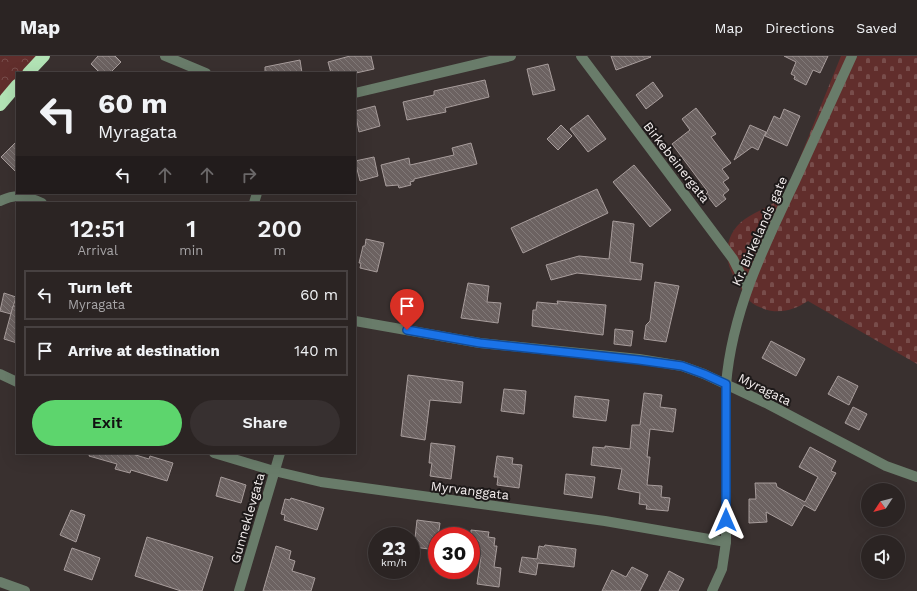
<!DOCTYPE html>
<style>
:root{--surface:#2b2423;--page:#373030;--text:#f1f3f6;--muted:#a6a4a6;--line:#474141;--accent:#5dd56d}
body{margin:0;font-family:"Work Sans",sans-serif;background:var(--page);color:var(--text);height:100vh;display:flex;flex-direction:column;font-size:15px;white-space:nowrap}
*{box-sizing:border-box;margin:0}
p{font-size:13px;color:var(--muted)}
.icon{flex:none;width:22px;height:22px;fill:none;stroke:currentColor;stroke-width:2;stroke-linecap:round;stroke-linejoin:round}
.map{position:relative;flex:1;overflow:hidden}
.drawer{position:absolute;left:16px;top:146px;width:340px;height:252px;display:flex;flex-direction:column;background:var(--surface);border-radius:0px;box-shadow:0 4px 16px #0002,0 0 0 1px var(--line)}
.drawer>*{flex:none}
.banner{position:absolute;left:16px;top:16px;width:340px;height:122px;border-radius:0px;box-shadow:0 4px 16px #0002,0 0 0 1px var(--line);background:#2b2423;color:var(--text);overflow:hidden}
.needle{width:26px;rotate:234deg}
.buttons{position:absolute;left:861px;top:427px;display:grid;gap:8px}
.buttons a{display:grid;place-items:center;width:44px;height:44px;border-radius:50%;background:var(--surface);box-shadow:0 4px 16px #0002,0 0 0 1px var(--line);font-size:20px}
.speed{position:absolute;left:368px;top:471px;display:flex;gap:8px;font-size:20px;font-weight:700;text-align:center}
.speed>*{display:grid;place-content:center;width:52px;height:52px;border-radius:50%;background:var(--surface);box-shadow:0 4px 16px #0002,0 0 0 1px var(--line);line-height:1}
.speed small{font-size:10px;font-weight:400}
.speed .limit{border:6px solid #d22;background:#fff;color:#111}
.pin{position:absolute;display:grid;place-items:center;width:34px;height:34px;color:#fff;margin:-41px -17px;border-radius:50% 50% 50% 0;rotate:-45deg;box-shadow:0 0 4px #0007}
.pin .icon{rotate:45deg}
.me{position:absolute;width:44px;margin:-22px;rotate:0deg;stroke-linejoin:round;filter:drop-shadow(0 0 3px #0008)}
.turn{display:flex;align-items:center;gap:14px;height:84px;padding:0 16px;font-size:18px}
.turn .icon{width:52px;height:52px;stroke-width:2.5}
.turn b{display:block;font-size:28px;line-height:34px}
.lanes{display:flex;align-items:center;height:38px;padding:0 16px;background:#0003;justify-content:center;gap:20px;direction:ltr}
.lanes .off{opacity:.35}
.eta{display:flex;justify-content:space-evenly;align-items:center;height:68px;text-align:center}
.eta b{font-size:24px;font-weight:600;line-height:28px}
.cta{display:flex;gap:8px;margin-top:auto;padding:8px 16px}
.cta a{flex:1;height:46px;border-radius:24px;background:var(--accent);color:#111;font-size:16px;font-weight:600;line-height:46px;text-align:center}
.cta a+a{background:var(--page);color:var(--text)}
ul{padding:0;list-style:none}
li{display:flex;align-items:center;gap:12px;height:50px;margin:0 8px 6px;padding:0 8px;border:2px solid var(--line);border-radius:0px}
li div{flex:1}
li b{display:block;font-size:15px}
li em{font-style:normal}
header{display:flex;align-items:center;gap:24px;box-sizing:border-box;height:56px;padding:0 20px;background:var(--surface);border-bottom:1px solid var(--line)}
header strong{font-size:19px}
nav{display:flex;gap:22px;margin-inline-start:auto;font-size:14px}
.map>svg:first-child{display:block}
.forest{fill:url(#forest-crowns)}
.cemetery{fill:url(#cemetery-stones)}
.building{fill:url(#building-back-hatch);stroke:#a89d9c}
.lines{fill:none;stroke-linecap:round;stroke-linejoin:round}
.minor{stroke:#697c6a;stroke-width:10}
.highway{stroke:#b2e3b5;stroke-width:12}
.route-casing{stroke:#114b97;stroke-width:10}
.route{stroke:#1a73e8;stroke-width:7}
.labels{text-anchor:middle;stroke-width:4;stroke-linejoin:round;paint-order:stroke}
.street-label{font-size:13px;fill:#f3eded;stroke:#1d1919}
</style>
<header>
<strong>Map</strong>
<nav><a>Map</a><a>Directions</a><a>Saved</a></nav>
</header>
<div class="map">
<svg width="917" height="535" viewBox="0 0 917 535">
<defs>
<pattern id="forest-crowns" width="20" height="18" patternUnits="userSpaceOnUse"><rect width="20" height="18" fill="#612e2c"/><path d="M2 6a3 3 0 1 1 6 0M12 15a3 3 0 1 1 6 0" fill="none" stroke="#784d4b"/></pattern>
<pattern id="cemetery-stones" width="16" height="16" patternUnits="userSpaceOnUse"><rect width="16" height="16" fill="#612e2c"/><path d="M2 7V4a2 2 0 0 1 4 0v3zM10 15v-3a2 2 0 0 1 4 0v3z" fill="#784d4b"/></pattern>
<pattern id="building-back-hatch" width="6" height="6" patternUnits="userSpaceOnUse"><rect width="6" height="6" fill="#6c6261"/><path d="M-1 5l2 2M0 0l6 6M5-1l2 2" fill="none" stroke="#817978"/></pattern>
</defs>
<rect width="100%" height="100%" fill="#39302f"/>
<!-- forest -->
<path class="forest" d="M0,0H45L30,17H17V32L0,52Z"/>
<!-- cemetery -->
<path class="cemetery" d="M841,0H917V308L808,245C791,256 776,259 757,250C746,245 741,232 735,222C722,203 725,177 745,163C757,154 775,150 786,137C792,129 795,114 799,104C813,69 827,35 841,0Z"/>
<!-- building -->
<g class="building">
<path d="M98,0H115L121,6L110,17H100L91,8Z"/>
<path d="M350,0H371L374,13L356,17H331L328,6Z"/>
<path d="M611,0H650L651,1L616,14Z"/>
<path d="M784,0H828L820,17L813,14L806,29L794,23L795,20L791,18L796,6Z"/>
<path d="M300,4L302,17H265V11Z"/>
<path d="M548,8L555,34L533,39L527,13Z"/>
<path d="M485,24L489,41L445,52L446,56L407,64L403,46L434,39V35Z"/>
<path d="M653,26L663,40L646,53L636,39Z"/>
<path d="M375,50L380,70L359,76L355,55Z"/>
<path d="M696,52L716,78L711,81L731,107L722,113L729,122L723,126L729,134L723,139L726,143L716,151L706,138L708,136L672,88L690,74L682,63Z"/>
<path d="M784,53L800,60L787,90L765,80L774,60L780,63Z"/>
<path d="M588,59L606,83L588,96L570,73Z"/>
<path d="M561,69L572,80L558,94L547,83Z"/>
<path d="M750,69L766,76L758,94L752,91L734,104Z"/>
<path d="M17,85V117L1,101Z"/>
<path d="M471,87L477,108L414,123V125L410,126L411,129L399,132L398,129L386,130L381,109L409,102L410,109L454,99L452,92Z"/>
<path d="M374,101L378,120L360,125L355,105Z"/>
<path d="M634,109L671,154L650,171L613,126Z"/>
<path d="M597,133L608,157L523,197L511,172Z"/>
<path d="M613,165L634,168L630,206L643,208L641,224L577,217L551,224L546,209L579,200L609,203Z"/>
<path d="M366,183L384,187L377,216L360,212L361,207H359L363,190H365Z"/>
<path d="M655,226L679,230L666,286L644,283L646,269L650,265Z"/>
<path d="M468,227L489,230L487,246L501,247L498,267L461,262Z"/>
<path d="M4,237L16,241L11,258L0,255Z"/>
<path d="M557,245L606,249L603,279L532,270L533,254H536L537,246L558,248Z"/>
<path d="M13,250H17V287L4,283Z"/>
<path d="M615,273L633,275L631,290L614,288Z"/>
<path d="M771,285L805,303L796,320L762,302Z"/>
<path d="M408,319L463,326L461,347L430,344L425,384L401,380Z"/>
<path d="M838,320L858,330L849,349L828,338Z"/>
<path d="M504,333L526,335L524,358L501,355Z"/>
<path d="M644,337L662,339L660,351L676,353L673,376L650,373L647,401H650L647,429L662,430L661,441L670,442L668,455L646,453L647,449L639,448L640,437L618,433L622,413L591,409L593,391L605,392V390L630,393L632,369H640Z"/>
<path d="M575,340L609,344L606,365L573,361Z"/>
<path d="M853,351L867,358L859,374L845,367Z"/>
<path d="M431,387L455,390L451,423L430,420L432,407H429Z"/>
<path d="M810,391L836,405L831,415L836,417L815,455L804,449L792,470L766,456L767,466L749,467V443H756L755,427H776L777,431L805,446L818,421L799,411Z"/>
<path d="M90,397H129L149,403L150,400L173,407L167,425L131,414L130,417L115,413L117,408L89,400Z"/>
<path d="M497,400L513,402L512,408L522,409L519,432L497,429L498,421H494Z"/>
<path d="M566,418L595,421L592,442L564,438Z"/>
<path d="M221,421L246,429L241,447L216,440Z"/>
<path d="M291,442L324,452L317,474L284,464L285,459L281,458L285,443L290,444Z"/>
<path d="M71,454L85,459L76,486L60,479Z"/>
<path d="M417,464L440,467L436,494L414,491Z"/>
<path d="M471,474L489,476L488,481L495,482L494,490H497L494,511L501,512L499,531L477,528L481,501L471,500Z"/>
<path d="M147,481L213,501L202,535H181L135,520Z"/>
<path d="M545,489L576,493L574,511L538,507L536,519L519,516L522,501L537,503L539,490L544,491Z"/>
<path d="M276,490L291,495L289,503L295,505L292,515L315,522L311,535H263Z"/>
<path d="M72,492L100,502L92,524L64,514Z"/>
<path d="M632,511L648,519L640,535H602L612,514L626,521Z"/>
<path d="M669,515L684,523L678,535H659Z"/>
</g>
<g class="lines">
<!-- minor -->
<g class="minor">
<path d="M165,0L206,17"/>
<path d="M581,0L733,203L747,231"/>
<path d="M355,37L511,0"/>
<path d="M0,145C16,137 27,140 42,147"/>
<path d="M254,147L257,137"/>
<path d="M355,265L480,287L639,303L682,310L704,318L768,348L886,410L917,421"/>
<path d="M0,318L17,326"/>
<path d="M214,397L274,415L321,426L605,465L726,486"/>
<path d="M0,526L25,535"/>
<path d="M239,535L280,397"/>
<path d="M712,535L722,513L726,486V329C732,255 764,190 795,125C814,83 833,42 852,0"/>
</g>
<!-- highway -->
<g class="highway">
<path d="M28,17L44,0"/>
<path d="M0,49L17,29"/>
</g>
</g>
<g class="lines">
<defs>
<path id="route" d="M407,274L480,287L639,304L682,310L704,318L726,328V464"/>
</defs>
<!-- route casing -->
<use href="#route" class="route-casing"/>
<!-- route -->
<use href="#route" class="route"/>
</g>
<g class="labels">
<!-- street labels -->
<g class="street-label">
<text transform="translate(677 106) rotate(52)" y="5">Birkebeinergata</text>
<text transform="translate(759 175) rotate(-66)" y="5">Kr. Birkelands gate</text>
<text transform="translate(765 333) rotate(26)" y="5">Myragata</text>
<text transform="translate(470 434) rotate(7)" y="5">Myrvanggata</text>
<text transform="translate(247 462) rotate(-74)" y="5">Gunneklevgata</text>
</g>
</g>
</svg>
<div class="buttons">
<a><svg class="needle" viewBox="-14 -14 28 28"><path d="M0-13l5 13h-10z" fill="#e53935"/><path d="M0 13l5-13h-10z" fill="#a6a4a6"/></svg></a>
<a><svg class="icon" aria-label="sound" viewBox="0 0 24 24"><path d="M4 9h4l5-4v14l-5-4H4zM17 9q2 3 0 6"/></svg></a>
</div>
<div class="speed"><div>23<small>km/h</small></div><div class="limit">30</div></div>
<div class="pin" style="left:407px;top:274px;background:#d93025"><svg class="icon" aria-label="arrive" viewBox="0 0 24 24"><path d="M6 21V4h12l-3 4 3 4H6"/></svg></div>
<svg class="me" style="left:726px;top:464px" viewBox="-20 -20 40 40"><path d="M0-17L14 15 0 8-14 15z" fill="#1a73e8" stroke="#fff" stroke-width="4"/></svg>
<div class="banner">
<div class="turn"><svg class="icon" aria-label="left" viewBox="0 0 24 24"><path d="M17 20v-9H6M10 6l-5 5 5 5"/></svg><div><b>60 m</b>Myragata</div></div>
<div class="lanes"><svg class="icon" aria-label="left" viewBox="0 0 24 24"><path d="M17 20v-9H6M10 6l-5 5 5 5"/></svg><svg class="icon off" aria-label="ahead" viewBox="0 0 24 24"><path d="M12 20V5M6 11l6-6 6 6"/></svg><svg class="icon off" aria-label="ahead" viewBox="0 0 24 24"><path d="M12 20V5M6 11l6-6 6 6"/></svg><svg class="icon off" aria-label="right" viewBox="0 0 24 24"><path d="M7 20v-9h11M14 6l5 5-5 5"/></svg></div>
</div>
<section class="drawer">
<div class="eta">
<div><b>12:51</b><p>Arrival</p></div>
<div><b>1</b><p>min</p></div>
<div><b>200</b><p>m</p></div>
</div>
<ul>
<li><svg class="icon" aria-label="left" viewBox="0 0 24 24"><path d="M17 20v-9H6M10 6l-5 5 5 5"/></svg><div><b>Turn left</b><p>Myragata</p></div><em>60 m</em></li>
<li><svg class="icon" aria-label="arrive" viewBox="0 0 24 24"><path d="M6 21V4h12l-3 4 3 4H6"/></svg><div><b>Arrive at destination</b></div><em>140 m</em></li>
</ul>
<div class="cta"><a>Exit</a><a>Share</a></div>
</section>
</div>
